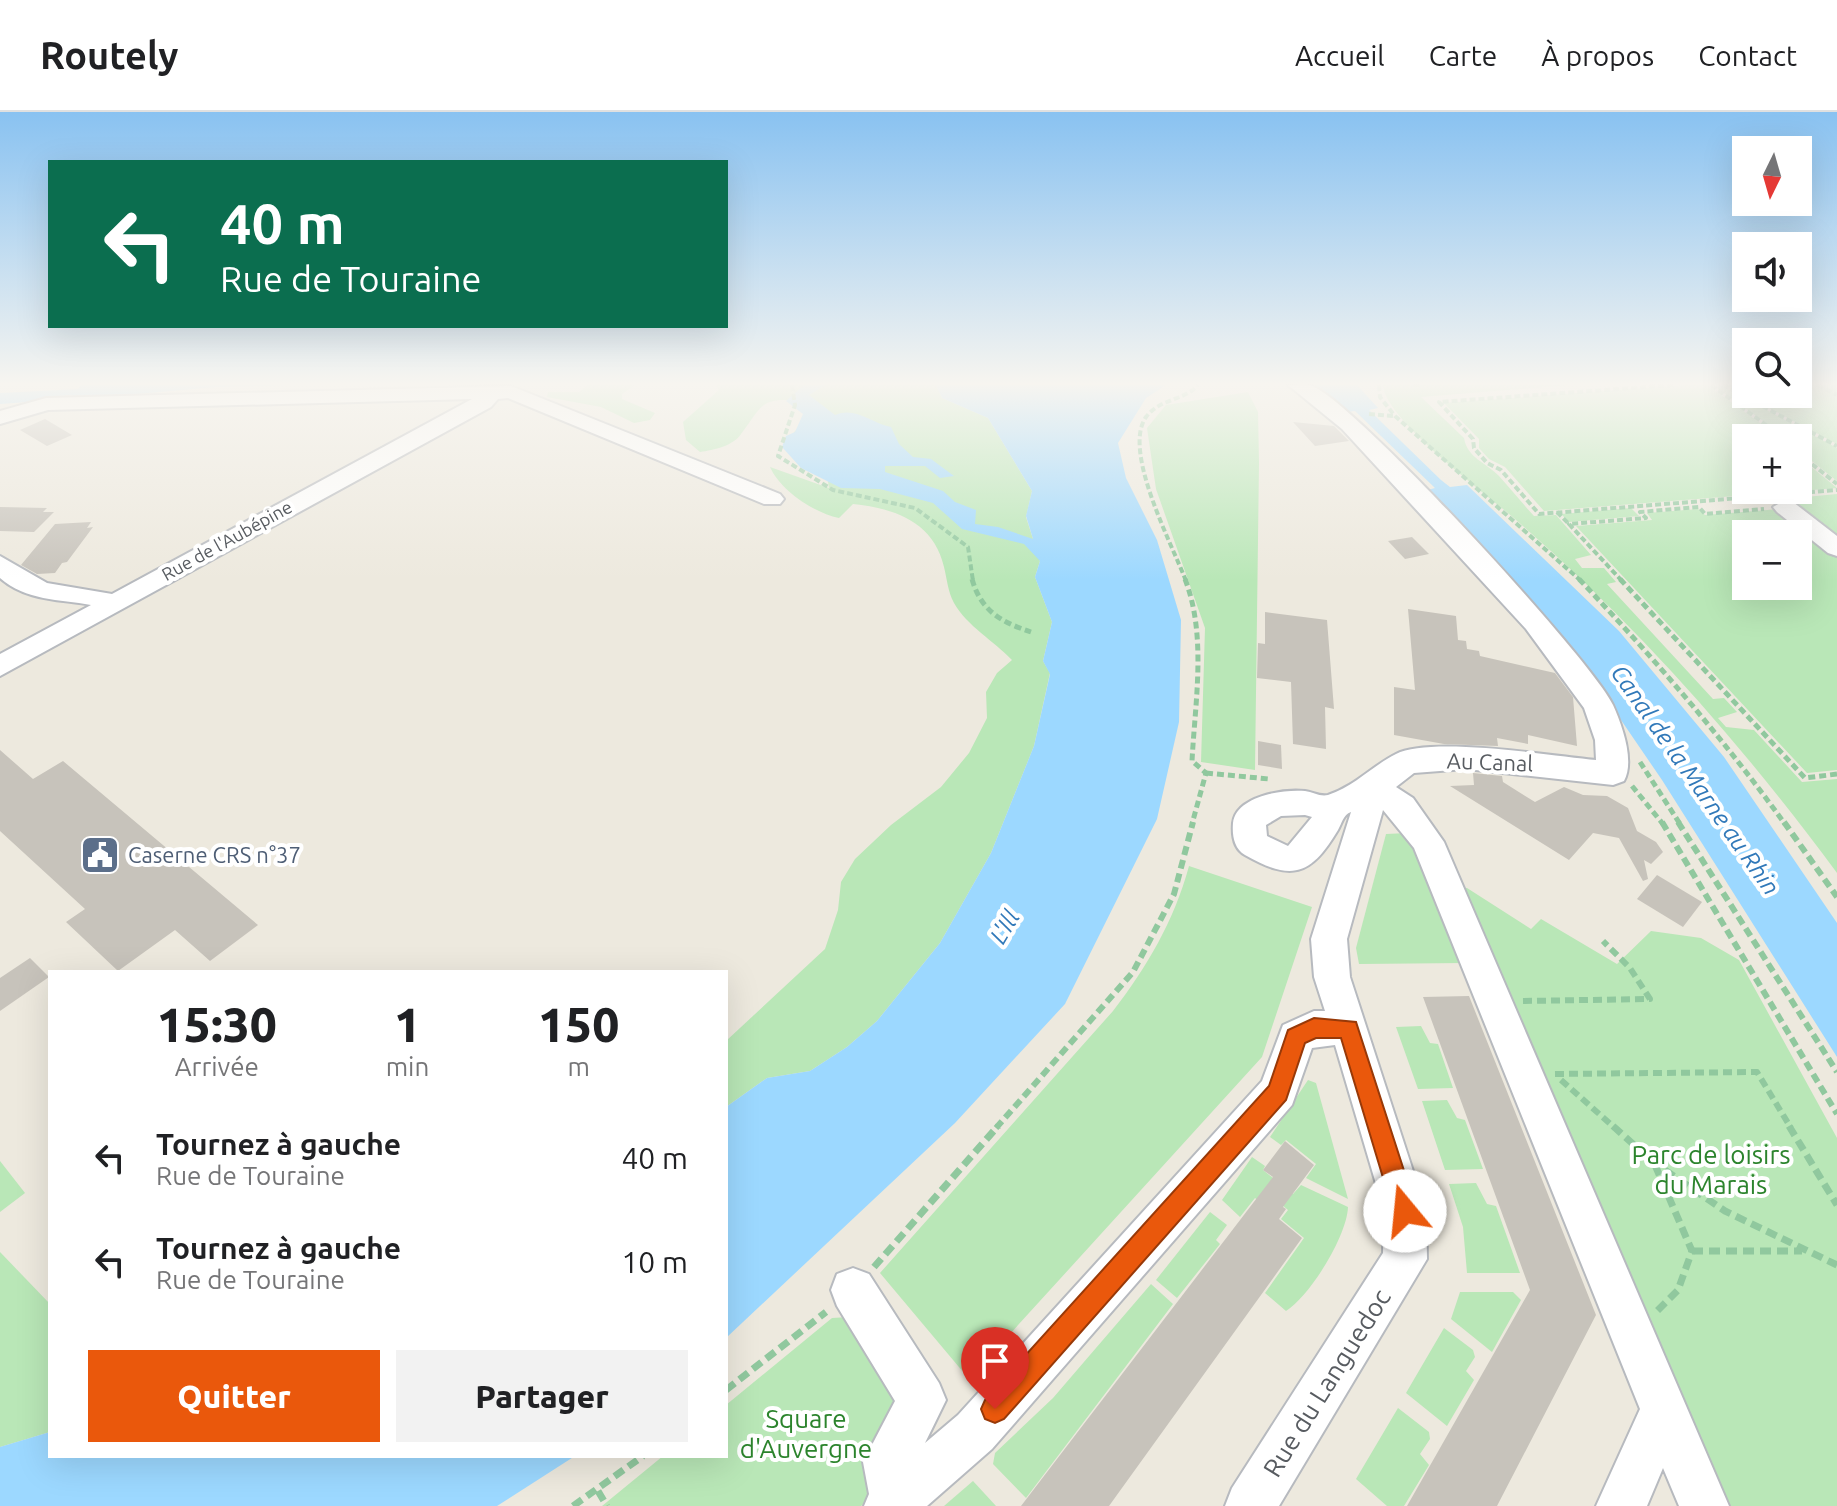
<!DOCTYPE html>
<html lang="fr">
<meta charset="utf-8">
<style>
:root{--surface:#fff;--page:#f2f2f2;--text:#202124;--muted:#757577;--line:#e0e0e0;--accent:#ea580c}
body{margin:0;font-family:Ubuntu,sans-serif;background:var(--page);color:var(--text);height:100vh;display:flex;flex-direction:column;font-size:30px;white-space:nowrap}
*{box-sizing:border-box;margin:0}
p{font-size:26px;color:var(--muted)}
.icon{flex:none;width:44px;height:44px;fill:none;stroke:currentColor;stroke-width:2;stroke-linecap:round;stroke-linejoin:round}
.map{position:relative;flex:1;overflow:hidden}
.sheet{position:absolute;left:48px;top:858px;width:680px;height:488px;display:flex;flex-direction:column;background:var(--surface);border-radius:0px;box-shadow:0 8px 32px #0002}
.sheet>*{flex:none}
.hud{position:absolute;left:48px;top:48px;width:680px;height:168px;border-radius:0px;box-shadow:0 8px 32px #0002;background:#0b6e4f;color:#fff;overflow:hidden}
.needle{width:52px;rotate:185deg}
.tools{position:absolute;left:1732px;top:24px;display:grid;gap:16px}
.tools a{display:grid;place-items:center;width:80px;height:80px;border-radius:0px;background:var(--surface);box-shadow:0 8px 32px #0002;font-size:40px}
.pin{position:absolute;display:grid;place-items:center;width:68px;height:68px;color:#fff;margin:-82px -34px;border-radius:50% 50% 50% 0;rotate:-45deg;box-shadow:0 0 8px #0007}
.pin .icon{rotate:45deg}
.me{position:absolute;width:88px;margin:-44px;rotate:343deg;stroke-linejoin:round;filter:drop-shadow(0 0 6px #0008)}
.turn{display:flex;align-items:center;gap:28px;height:168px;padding:0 40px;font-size:36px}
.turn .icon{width:104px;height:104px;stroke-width:2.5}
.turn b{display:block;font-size:56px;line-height:68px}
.eta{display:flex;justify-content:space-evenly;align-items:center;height:136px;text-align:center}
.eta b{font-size:48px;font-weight:800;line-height:56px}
.primary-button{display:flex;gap:16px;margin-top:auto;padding:16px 40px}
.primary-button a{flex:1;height:92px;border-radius:0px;background:var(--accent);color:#fff;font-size:32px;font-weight:800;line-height:92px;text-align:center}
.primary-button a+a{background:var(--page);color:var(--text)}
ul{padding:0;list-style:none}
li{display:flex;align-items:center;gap:24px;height:104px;padding:0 40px}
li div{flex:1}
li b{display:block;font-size:30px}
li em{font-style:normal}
header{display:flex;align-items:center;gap:48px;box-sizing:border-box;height:112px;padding:0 40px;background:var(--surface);border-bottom:2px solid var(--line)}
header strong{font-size:38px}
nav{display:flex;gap:44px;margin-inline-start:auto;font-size:28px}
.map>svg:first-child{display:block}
.green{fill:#b9e7b7;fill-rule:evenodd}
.water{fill:#9cd8ff}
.building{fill:#c7c3bb}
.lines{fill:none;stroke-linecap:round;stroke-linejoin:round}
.minor-casing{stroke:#b7babf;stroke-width:4}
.path-far3{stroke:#90c89e;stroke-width:4;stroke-dasharray:6 3;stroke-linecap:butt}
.path-far2{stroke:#90c89e;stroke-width:5;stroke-dasharray:7 4;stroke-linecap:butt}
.path-far1{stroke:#90c89e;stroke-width:6;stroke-dasharray:9 5;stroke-linecap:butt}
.path{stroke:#90c89e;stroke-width:7;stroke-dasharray:11 6;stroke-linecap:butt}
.minor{fill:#fff;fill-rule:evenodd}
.route{fill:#ea580c;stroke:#983908;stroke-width:2}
.labels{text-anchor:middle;stroke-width:8;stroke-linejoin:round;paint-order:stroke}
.far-street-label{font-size:18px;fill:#585c61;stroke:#fff}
.street-label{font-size:22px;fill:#585c61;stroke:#fff}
.service-label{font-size:22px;fill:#4e5e75;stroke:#fff;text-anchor:start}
.water-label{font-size:24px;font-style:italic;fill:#3179b9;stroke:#fff}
.near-park-label{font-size:26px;fill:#2c842d;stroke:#fff}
.near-street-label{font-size:26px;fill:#585c61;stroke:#fff}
</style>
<header>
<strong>Routely</strong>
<nav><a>Accueil</a><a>Carte</a><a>À propos</a><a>Contact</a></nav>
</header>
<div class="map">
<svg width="1837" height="1394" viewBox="0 0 1837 1394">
<rect width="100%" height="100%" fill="#ede9de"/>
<!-- green -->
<g class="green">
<path d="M588,273H635L622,282V287L655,301L650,308L634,311L601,295L547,285L548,280H579Z"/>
<path d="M716,273H936L942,286L988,306L1032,379L1026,405L1040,449L1035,465L1052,510L1043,549L1050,561L1034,634L991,741L940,831L877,909L847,935L810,959L767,966L726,995V929L825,837L838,798L841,770L855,747L891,713L941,675L969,641L987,606L986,580L997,561L1012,548C994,529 967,514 954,491C948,480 947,467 944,455C934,410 894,396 853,392L839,406C814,401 780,378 770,355L829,376L827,364L785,330L807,306L798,289C760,284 761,296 741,322C733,334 714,338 700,340L686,328L683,310L719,278Z"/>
<path d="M1383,273H1570L1421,285L1464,326C1467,346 1487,351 1499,364C1511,377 1522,391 1534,404L1556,403L1591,443L1575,447L1582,456H1604L1616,470L1607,472L1713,587L1724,586L1737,600L1718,606L1726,615L1754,618L1802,670L1837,667V761C1741,631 1632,507 1509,402C1481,378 1385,307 1383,273Z"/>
<path d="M1685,273H1707L1781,326H1746V378H1798V344L1837,376L1544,399L1505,355L1489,347L1479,336V327L1444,291Z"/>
<path d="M1720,273L1837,336V369L1798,338V326H1787L1716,275Z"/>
<path d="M1726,273H1746V282H1798V273H1837V332Z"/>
<path d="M1248,280L1258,300L1259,351L1255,658L1201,650L1205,516L1156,377L1147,316L1166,293Z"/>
<path d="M1837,382V426L1831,427L1784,387Z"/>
<path d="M1631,396L1639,404L1569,410L1561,402Z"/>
<path d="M1698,397L1705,403L1780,397L1837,446V658L1807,661L1576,414L1652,408L1647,401ZM1746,422H1798V474H1746Z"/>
<path d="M1408,721L1465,851L1359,852L1356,836L1386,722Z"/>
<path d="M1189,754L1312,795L1262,945L969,1267L880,1161L1113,899C1147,855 1174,809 1189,754Z"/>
<path d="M1455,775L1467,776L1531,817L1541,807L1617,852L1651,819L1701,826L1739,848L1837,1026V1394H1719Z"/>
<path d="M1421,914L1430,931L1438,932L1453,976L1418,977L1396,915Z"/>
<path d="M1308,968L1316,971L1348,1087L1306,1066L1316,1052L1286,1028L1281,1033L1270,1025Z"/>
<path d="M1447,988L1457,1006L1465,1008L1483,1057L1445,1058L1422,989Z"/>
<path d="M1252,1045L1265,1054L1263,1058L1293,1082L1301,1073L1348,1095C1347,1124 1310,1184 1286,1199L1265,1181L1304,1126L1281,1107L1288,1098L1268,1081L1260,1090L1255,1086L1240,1105L1222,1088Z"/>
<path d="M0,1049L25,1081L0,1100Z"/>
<path d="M1476,1071L1487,1092L1496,1094L1520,1161H1467L1463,1115L1449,1072Z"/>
<path d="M1210,1100L1227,1113L1216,1128L1220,1132L1177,1186L1156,1168Z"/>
<path d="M0,1140L50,1192V1320L0,1335Z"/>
<path d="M1151,1172L1173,1192L1026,1386L993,1352L995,1341L1053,1286Z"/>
<path d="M1460,1180H1513L1521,1188L1492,1240L1451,1207Z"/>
<path d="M849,1205L904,1287L874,1383L861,1394H602L663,1344H726V1293L832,1206Z"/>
<path d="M1444,1216L1473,1238L1475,1245L1466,1259L1474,1268L1447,1314L1406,1281Z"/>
<path d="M1398,1296L1429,1320L1430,1327L1420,1342L1429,1353L1404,1394H1387L1356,1367Z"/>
<path d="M973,1369L996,1394H944Z"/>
</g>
<!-- water -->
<g class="water">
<path d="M81,273H298L216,275L70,288L73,283L58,284L55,288L0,292V281L78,277Z"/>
<path d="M804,273H825L809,283L835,303C855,294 871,311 891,315L899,332L913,345L931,347L954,364L940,366L925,354H885V360L943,379L955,390L976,398L975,412L998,415L1033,427L1026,404L1032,379L988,306L942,286L936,273H1166L1146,286L1118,331L1126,366L1157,428L1181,508L1179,610L1157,707L1065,892L955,1011L726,1226V995L767,966L810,959L847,935L877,909L940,831L991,741L1034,634L1050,562L1043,549L1052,510L1035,465L1040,449L1024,432L962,417L933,391L880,377L841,376L801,356L782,335L786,324L795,320L803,302L786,289Z"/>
<path d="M1313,273H1357L1378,296L1369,298L1441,368L1450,375L1467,373L1619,519L1724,645L1837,811V945L1662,668L1595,570L1420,380L1435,376L1355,299L1346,300Z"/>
<path d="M50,1320V1344H575L497,1394H0V1335Z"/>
</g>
<!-- building -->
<g class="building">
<path d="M45,307L72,323L47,334L20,318Z"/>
<path d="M1293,310L1334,314L1349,329L1315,334Z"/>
<path d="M0,395L47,396L43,400H54L34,420L0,419Z"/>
<path d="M91,410L87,416L93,415L67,450L62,451L55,461L37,462L21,453L55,412Z"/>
<path d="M1412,425L1429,442L1405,447L1388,429Z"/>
<path d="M1408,497L1456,504L1458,528L1466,529L1467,537L1479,539L1480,544L1555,561L1573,585L1577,634L1528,623V632L1497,626L1498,634L1444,632L1394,623V575L1415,578Z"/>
<path d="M1265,500L1327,508L1334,597L1325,595L1326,637L1293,632L1291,570L1257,566L1258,531L1265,532Z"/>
<path d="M1258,629L1281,633L1282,657L1258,653Z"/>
<path d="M0,638L33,667L63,649L258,813L210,849L175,818L118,859L66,810L85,797L0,719Z"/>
<path d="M1473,661L1502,664L1503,670L1535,690L1564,675L1583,683L1607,684L1628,696L1637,719L1656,730L1663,740L1651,752L1644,748L1648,767L1643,769L1619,726L1593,721L1569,748L1450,674L1474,673Z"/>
<path d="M1657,763L1702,790L1683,815L1637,787Z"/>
<path d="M30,846L49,865L0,899V866Z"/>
<path d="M1469,884L1596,1203L1497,1394H1407L1530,1178L1423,885Z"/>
<path d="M1285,1029L1314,1053L1283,1095L1286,1097L1279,1107L1302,1126L1109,1394H1021L1273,1065L1263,1058Z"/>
</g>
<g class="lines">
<defs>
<g id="minor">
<path d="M1288,273C1295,273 1306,271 1312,274C1354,289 1592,548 1613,593C1622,613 1635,649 1624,669L1613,673L1466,657L1414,661L1396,675L1413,686L1444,730L1729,1394H1679L1663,1356L1647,1394H1596L1640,1297L1414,736L1383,698L1347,827L1350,865L1426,1099L1427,1147L1279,1394H1225L1232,1376L1383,1141L1384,1099L1335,933L1312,936L1292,993L992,1337L927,1394H864L869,1382L863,1350L895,1289L837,1194L831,1178L837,1162L853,1156L869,1162L939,1271L946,1288L925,1331L958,1303L1262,969L1283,913L1314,899H1325L1314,865L1311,827L1351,700C1343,703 1342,711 1338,718C1310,765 1291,769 1245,743C1234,737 1232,723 1233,711C1236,684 1283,677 1305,679C1313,680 1320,685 1328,683C1355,674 1372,654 1396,642C1431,624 1554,644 1596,648L1595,628L1584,596L1526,517L1342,317ZM1305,703L1312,705L1288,734L1267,724L1266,713L1281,704Z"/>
<path d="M511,274L780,382L784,387L780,392H764L508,286L498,287L491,295L0,564V542L91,493C59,487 26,489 0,466V444L47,471L112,482L472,287L48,298L0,312V299L46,286Z"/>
<path d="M1785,388L1793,390L1837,424V444L1828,441L1777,400L1773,395Z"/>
</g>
</defs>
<!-- minor casing -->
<use href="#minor" class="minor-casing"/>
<!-- path-far3 -->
<g class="path-far3">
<path d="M792,273L795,293L778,344L833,378L915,396L968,435L973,469"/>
<path d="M1379,273L1380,285L1395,304L1581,469"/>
<path d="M1413,273H1422"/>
<path d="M1673,273L1439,290L1473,327L1474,336L1487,351L1501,358L1539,402L1766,384"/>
<path d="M1711,273L1784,326"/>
<path d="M1723,273L1837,334"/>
<path d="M1818,273L1837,283"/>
<path d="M1369,302L1394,304"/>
<path d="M1798,341L1837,372"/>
<path d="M1800,381L1837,378"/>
<path d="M1557,400L1569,412"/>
<path d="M1186,469C1172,432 1122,339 1146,305C1160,286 1184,289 1198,273"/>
<path d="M1622,469L1569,412L1646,406L1640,400L1699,395L1705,402L1764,397"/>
</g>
<!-- path-far2 -->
<g class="path-far2">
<path d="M972,467C981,499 1001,510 1031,520"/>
<path d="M1185,467C1207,524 1195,590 1192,649L1206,661L1192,712"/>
<path d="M1579,467C1653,545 1722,625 1785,712"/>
<path d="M1620,467L1805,666L1837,662"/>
<path d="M1640,650L1680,712"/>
<path d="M1206,661L1269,667"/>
<path d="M1632,674L1663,712"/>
</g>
<!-- path-far1 -->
<g class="path-far1">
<path d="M1662,710L1837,1002"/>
<path d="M1678,710L1837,960"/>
<path d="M1784,710L1837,785"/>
<path d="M1523,889L1650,887L1630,856L1603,829"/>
<path d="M1555,962L1757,960L1791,1016"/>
<path d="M1561,968L1615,1016"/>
<path d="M996,1016L1133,860L1174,782L1193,710"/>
</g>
<!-- path -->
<g class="path">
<path d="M1613,1014L1653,1050L1725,1099L1837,1153"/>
<path d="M1789,1014L1837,1093"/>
<path d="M1655,1053L1692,1139L1678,1178L1656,1200"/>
<path d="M1692,1139H1802"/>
<path d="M874,1155L998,1014"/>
<path d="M726,1278L826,1200"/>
<path d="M598,1379L607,1394"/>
<path d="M573,1394L643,1344"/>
</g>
<!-- minor -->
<use href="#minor" class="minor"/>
</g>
<!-- sky -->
<linearGradient id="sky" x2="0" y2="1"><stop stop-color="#89c2f1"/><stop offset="0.58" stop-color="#f7f5f0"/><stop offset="1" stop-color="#f7f5f0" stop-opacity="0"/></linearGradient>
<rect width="1837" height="468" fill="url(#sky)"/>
<!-- route -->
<path class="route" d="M1314,906L1356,910L1417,1099L1414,1107L1405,1111L1397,1107L1393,1099L1341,926H1316L1305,931L1286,988L1004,1307L995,1311L985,1307L981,1297L985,1288L1269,974L1288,918Z"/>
<!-- icons -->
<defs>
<symbol id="civic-square" viewBox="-11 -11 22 22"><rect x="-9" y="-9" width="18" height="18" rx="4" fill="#5c6f8a" stroke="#fff"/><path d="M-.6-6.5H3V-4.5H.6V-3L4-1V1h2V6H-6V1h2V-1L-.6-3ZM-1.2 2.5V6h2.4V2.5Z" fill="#fff"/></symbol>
</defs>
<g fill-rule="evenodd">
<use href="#civic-square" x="78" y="721" width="44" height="44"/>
</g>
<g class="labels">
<!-- far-street labels -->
<g class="far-street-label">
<text transform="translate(227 429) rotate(-29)" y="6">Rue de l'Aubépine</text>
</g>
<!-- street labels -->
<g class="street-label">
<text transform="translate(1490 650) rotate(2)" y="8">Au Canal</text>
</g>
<!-- service labels -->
<g class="service-label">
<text x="128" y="751">Caserne CRS n°37</text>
</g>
<!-- water labels -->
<g class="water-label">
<text transform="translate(1695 668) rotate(55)" y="8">Canal de la Marne au Rhin</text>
<text transform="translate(1005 815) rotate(-59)" y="8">L'Ill</text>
</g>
<!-- near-park labels -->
<g class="near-park-label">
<text x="1711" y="1052">Parc de loisirs<tspan x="1711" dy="30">du Marais</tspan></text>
<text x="806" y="1316">Square<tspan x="806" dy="30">d'Auvergne</tspan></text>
</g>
<!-- near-street labels -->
<g class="near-street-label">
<text transform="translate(1327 1271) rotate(-58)" y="9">Rue du Languedoc</text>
</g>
</g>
</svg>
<div class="tools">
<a><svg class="needle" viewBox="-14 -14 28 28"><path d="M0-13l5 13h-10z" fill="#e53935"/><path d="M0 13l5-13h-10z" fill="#757577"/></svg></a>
<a><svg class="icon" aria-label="sound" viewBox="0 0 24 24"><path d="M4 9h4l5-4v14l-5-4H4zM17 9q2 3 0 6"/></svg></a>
<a><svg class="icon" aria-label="search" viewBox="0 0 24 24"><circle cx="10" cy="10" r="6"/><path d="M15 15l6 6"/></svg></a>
<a>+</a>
<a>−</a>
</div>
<div class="pin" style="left:995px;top:1297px;background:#d93025"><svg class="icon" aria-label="arrive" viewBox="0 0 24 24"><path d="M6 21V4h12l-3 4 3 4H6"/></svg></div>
<svg class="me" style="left:1405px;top:1099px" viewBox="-20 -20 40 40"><circle r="19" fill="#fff"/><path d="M0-13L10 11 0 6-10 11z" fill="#ea580c"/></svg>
<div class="hud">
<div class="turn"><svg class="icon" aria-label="left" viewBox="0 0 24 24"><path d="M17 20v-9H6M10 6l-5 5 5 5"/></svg><div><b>40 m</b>Rue de Touraine</div></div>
</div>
<section class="sheet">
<div class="eta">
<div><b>15:30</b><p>Arrivée</p></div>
<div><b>1</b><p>min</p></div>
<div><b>150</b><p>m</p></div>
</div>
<ul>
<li><svg class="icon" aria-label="left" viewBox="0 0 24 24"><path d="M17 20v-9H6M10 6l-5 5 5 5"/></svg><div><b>Tournez à gauche</b><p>Rue de Touraine</p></div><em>40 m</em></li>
<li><svg class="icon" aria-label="left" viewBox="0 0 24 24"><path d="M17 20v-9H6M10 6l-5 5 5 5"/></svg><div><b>Tournez à gauche</b><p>Rue de Touraine</p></div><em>10 m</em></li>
</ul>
<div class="primary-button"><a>Quitter</a><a>Partager</a></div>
</section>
</div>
